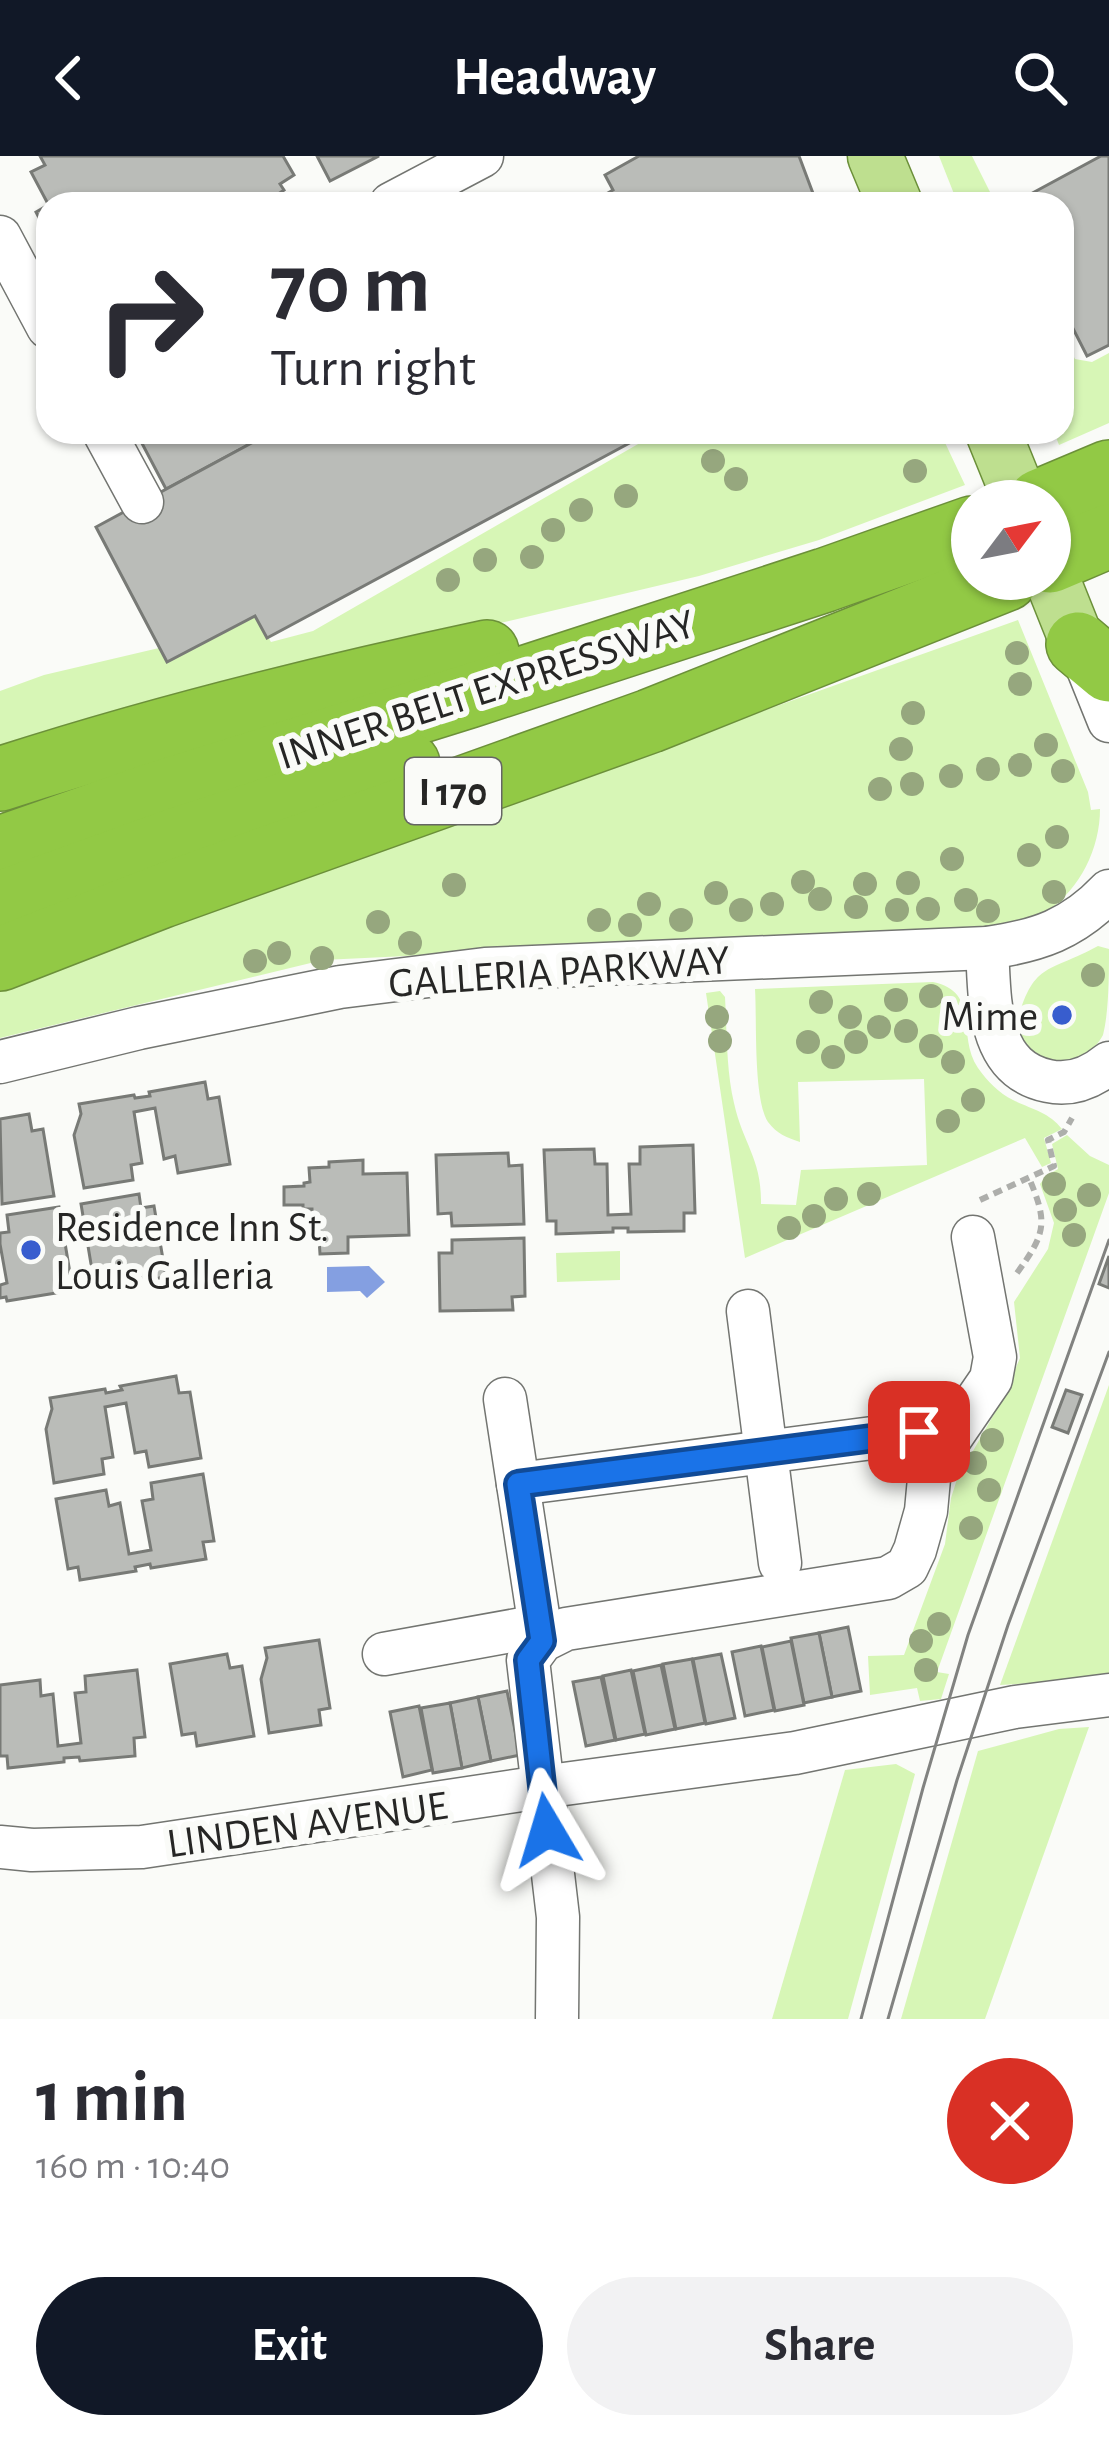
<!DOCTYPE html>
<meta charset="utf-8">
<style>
:root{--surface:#fff;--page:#f2f2f3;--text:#2b2b33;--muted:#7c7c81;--accent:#111827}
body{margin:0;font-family:"Alegreya Sans",sans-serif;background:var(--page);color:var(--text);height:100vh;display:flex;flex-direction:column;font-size:45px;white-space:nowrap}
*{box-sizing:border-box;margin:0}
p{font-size:39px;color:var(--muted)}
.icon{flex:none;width:66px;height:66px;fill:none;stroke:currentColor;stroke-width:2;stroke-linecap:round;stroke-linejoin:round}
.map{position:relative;height:1863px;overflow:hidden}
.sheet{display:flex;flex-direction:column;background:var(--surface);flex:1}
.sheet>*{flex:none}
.top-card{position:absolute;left:36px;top:36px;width:1038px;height:252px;border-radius:36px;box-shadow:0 3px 9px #0004;background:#fff;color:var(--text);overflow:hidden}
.needle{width:78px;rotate:58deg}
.buttons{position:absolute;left:951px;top:324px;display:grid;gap:24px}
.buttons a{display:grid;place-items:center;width:120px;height:120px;border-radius:50%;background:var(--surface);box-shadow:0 3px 9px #0004;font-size:60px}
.pin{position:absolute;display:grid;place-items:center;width:102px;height:102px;color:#fff;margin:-51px;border-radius:24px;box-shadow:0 6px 18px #0006}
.me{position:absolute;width:132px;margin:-66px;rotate:353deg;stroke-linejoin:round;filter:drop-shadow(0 0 9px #0008)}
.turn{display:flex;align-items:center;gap:42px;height:252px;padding:0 36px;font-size:54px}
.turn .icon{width:156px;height:156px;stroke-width:2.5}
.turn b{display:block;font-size:84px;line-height:102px}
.round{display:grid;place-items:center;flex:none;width:126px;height:126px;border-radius:63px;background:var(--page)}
.head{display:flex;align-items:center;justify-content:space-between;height:204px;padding:0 36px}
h1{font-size:72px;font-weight:600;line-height:90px}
.cta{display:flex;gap:24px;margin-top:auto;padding:24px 36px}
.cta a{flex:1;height:138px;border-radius:72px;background:var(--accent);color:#fff;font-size:48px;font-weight:600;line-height:138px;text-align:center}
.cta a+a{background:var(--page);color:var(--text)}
header{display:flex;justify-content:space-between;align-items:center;height:156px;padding:0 36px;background:var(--accent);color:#fff;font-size:54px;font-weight:600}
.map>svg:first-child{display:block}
.green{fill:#d7f6b6}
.water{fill:#849fe1}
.building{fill:#babcb8;stroke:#787a76;stroke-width:3}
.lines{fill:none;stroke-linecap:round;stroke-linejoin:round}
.minor-casing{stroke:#737571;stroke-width:45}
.major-casing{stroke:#6c903a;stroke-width:57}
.highway-casing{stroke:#6c903a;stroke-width:66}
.path{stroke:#adaeab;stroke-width:6;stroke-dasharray:9 6;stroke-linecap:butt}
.minor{stroke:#fff;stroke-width:42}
.major{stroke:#bedf8f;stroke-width:54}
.highway{stroke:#92c945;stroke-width:63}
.tram{stroke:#818280;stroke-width:3}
.tree{fill:#96a77e}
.route-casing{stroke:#114b97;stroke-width:30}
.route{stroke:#1a73e8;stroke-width:21}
.poi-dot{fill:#385dce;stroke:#fafbf8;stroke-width:4.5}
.labels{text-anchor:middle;stroke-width:12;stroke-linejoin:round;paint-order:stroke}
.shield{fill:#fafbf8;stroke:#666664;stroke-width:3}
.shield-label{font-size:39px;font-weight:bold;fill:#262625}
.street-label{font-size:42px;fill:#262625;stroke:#fafbf8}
.poi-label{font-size:42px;fill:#262625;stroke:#fafbf8;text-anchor:end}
</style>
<header><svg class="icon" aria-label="back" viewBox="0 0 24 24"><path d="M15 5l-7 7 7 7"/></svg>Headway<svg class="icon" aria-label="search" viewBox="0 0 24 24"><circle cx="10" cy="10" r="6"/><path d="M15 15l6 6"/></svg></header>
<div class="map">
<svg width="1109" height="1863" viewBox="0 0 1109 1863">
<rect width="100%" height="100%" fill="#fafbf8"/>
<!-- green -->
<g class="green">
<path d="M939,0H972L996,48H958Z"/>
<path d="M1062,178L1075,203L1092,206L1109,197V267L1059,289L1054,276H1062Z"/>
<path d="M659,276H940L965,329L819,384L699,420L374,497L0,593V535L44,519L159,492L168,506L255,460L271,486L313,475Z"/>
<path d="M1018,464L1088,636L1091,654L1100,653C1100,693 1080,732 1048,755C1037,763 1023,766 1011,771L323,804L0,882V832L480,656Z"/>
<path d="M1098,790L1109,793C1109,819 1109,855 1103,879C1089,906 1052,914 1029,894C1022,887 1018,878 1014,869L1017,867C1033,805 1049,817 1098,790Z"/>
<path d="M933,826C981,836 956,880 978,912C987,925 999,937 1013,944C1031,953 1049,956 1062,973L1044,982L1051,1007L1042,1011L1025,982L745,1102L706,837L720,835L725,841C727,875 726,913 734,947C743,988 762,1003 761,1048L796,1049L801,1014L927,1009L924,923L798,926L800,986C786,981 777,978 768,966C753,943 757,864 755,833Z"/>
<path d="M1067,979L1090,1000L1109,1009V1037L937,1516L949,1518L941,1543L920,1545L917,1532L870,1539L868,1500L904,1499L945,1388L951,1342L957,1323L1002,1244L1020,1202L1014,1146L1048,1093L1054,1067L1040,1028L1046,1020L1058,1013L1052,988Z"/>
<path d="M620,1095V1124L557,1126L556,1097Z"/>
<path d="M1109,1229V1523L1000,1529Z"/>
<path d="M1089,1571L985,1863H901L978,1595L1059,1573Z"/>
<path d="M896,1608L915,1618L848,1863H772L845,1614Z"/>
</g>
<!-- water -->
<path class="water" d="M369,1110L385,1126L367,1142L360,1135L327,1136V1111Z"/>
<!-- building -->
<g class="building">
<path d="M40,0H283L294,19L280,28L284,34L277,39L283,48H48L31,16L45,9Z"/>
<path d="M317,0H379L330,25Z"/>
<path d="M639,0H799L817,48H708L706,43L696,48H589L613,34L605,19Z"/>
<path d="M1101,0H1109V189L1087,200L1062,151V48H1012Z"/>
<path d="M48,49V79L36,56Z"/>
<path d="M136,276H272L166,333Z"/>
<path d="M272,276H650L267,482L255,460L167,506L96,371Z"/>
<path d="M205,926L208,943L219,941L230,1008L178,1017L175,1000L164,1003L155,952L134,956L142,1007L131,1009L133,1024L84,1032L74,979L81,958L79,948L134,939L135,942L150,940L149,936Z"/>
<path d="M29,958L32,975L43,973L54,1040L2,1048L0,963Z"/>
<path d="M693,989L695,1057H684V1075L628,1076V1072H613V1076L556,1078V1065H547L544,994L594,993L595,1008H607L608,1059L631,1058L629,1008H640V991Z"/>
<path d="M508,997L509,1010L522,1009L524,1068L452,1070L451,1057L438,1058L436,999Z"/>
<path d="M363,1004V1018L407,1017L409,1079L348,1081V1097L320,1098L319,1083H313L312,1053H303V1049H284V1031L304,1030V1027L310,1026L309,1012L329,1011V1006Z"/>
<path d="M139,1038L141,1052L154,1050L166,1121L108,1130L106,1118L93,1120L81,1048Z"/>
<path d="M59,1051L70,1117L59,1119L62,1136L7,1145L6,1141L0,1142V1129L7,1127L0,1088V1077L9,1076L7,1059Z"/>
<path d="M524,1082L525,1140L512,1141L513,1154L440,1155L439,1097H452V1084Z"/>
<path d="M1109,1100V1132L1099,1128Z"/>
<path d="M176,1220L179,1237L190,1236L201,1302L149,1311L146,1295L135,1297L126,1247L105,1251L113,1301L102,1303L104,1318L54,1327L46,1273L52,1253L50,1242L105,1233L106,1237L122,1234L120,1230Z"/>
<path d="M1066,1234L1082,1239L1068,1277L1052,1271Z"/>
<path d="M203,1318L214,1385L203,1386L206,1403L151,1412L150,1408L135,1411L136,1415L80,1424L78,1411L68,1413L56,1343L106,1334L109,1350L120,1347L129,1398L151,1394L142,1345L153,1343L151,1327Z"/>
<path d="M848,1471L861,1535L832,1541L819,1477Z"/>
<path d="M819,1477L832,1541L804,1547L791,1482Z"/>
<path d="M319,1484L330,1552L319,1554L321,1569L269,1577L261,1523L267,1502L265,1492Z"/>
<path d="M791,1485L804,1549L775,1555L762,1491Z"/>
<path d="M761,1490L774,1554L745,1560L732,1496Z"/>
<path d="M227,1498L230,1512L242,1510L254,1580L197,1590L195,1577L182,1579L170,1508Z"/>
<path d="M721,1498L735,1562L706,1568L693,1503Z"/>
<path d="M692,1503L705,1567L676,1573L663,1508Z"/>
<path d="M661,1509L675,1573L646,1579L633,1515Z"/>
<path d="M137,1514L145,1581L134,1582L135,1600L80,1605L79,1601L64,1602V1606L8,1612L7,1600H0V1529L40,1524L41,1540L53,1538L58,1590L81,1587L75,1537L86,1536L85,1520Z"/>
<path d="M631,1514L645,1578L616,1584L603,1520Z"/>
<path d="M601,1521L615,1584L586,1590L573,1526Z"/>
<path d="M507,1535L520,1599L491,1605L478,1541Z"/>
<path d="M478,1541L491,1605L462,1612L450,1547Z"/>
<path d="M450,1547L462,1612L433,1617L421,1552Z"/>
<path d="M419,1550L432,1614L403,1621L390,1556Z"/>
</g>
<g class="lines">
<defs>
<g id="minor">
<path d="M391,48L482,0"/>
<path d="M0,81L48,171"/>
<path d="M104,276L142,346"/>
<path d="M1080,493L1109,565"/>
<path d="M987,792C990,842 986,912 1048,925C1071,930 1092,921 1109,907"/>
<path d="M0,906L139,872L340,831L485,813L987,792C1038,785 1073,773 1109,735"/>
<path d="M748,1155L780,1407"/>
<path d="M505,1243L542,1485"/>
<path d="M518,1328L957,1271"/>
<path d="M384,1498L539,1470"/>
<path d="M0,1691L32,1694L142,1691L542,1631L795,1597L1015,1551L1109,1539"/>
<path d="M557,1863L558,1761L528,1504L542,1485L566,1473L888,1422L907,1411L915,1394L926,1355L930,1312L991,1223L995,1201L973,1081"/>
</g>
<g id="major">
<path d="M875,0L895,48"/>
<path d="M993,276L1021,345"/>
<path d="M1050,418L1078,488"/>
</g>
<g id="highway">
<path d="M1040,345L1109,316"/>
<path d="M1050,405L1109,380"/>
<path d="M1078,488L1109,514"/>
<path d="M0,623C160,571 323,531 487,496"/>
<path d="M0,692L158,637L469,540L825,424L972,372"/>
<path d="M0,747L175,684L408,608"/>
<path d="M0,803L162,740L650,565L1006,423"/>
</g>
</defs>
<!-- minor casing -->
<use href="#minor" class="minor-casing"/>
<!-- major casing -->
<use href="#major" class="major-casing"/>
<!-- highway casing -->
<use href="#highway" class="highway-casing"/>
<!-- path -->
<g class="path">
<path d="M980,1044L1054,1010L1048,984L1064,976L1072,962"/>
<path d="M1017,1117C1046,1077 1048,1067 1029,1022"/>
</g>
<!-- minor -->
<use href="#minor" class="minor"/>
<!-- major -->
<use href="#major" class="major"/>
<!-- highway -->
<use href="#highway" class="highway"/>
<!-- tram -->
<g class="tram">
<path d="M861,1863L923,1632L968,1479L1109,1084"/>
<path d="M888,1863L957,1624L1008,1469L1109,1196"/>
</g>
</g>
<!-- trees -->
<g class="tree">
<circle cx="713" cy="305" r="12"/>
<circle cx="915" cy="315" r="12"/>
<circle cx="736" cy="323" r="12"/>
<circle cx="626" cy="340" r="12"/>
<circle cx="581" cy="354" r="12"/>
<circle cx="553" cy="374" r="12"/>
<circle cx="532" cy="401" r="12"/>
<circle cx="485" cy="404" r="12"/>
<circle cx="448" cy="424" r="12"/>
<circle cx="1017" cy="497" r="12"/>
<circle cx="1020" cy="528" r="12"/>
<circle cx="913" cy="557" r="12"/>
<circle cx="1046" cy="589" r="12"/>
<circle cx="901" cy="593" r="12"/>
<circle cx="1020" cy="609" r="12"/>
<circle cx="988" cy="613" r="12"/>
<circle cx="1063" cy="615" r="12"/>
<circle cx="951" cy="620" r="12"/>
<circle cx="912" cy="628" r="12"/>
<circle cx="880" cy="633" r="12"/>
<circle cx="1057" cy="681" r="12"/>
<circle cx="1029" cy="699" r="12"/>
<circle cx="952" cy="703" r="12"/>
<circle cx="803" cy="726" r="12"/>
<circle cx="908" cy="727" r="12"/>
<circle cx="865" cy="728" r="12"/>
<circle cx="454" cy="729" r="12"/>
<circle cx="1054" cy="736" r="12"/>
<circle cx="716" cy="737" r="12"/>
<circle cx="820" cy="743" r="12"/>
<circle cx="966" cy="744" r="12"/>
<circle cx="649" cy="748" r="12"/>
<circle cx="772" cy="748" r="12"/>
<circle cx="856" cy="751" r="12"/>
<circle cx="928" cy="753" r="12"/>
<circle cx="741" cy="754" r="12"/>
<circle cx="897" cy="754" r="12"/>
<circle cx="988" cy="755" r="12"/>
<circle cx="599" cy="764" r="12"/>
<circle cx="681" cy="764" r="12"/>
<circle cx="378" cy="766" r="12"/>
<circle cx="630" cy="769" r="12"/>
<circle cx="410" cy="787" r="12"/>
<circle cx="279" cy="797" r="12"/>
<circle cx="322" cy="802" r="12"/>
<circle cx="255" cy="805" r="12"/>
<circle cx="1093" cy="819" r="12"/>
<circle cx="931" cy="840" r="12"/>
<circle cx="896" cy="844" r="12"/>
<circle cx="821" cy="846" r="12"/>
<circle cx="717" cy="861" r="12"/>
<circle cx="850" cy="861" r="12"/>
<circle cx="879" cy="871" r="12"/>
<circle cx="906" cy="875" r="12"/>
<circle cx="720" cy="885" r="12"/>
<circle cx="808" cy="886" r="12"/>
<circle cx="856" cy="886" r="12"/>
<circle cx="931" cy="890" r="12"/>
<circle cx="833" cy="901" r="12"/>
<circle cx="953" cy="906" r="12"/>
<circle cx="973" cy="944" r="12"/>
<circle cx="948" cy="965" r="12"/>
<circle cx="1054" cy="1028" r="12"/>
<circle cx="869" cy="1038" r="12"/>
<circle cx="1089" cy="1039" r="12"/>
<circle cx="836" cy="1043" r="12"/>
<circle cx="1065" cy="1054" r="12"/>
<circle cx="814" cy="1060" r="12"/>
<circle cx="789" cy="1072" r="12"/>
<circle cx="1074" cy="1079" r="12"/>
<circle cx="992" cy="1284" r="12"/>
<circle cx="975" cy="1307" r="12"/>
<circle cx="989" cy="1334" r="12"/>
<circle cx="971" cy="1372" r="12"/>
<circle cx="939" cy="1468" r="12"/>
<circle cx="921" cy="1485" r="12"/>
<circle cx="926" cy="1514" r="12"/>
</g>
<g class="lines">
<defs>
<path id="route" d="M547,1674L528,1504L542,1485L518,1328L919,1276"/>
</defs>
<!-- route casing -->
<use href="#route" class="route-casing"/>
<!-- route -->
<use href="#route" class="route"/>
</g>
<!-- markers -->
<g class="poi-dot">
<circle cx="1062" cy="859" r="12"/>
<circle cx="31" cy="1094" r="12"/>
</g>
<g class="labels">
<!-- shield labels -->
<rect class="shield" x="405" y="602" width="96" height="66" rx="9"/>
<g class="shield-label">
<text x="453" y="649">I 170</text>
</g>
<!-- street labels -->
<g class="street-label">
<text transform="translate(486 532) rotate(-18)" y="15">INNER BELT EXPRESSWAY</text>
<text transform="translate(559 814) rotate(-4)" y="15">GALLERIA PARKWAY</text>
<text transform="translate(307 1667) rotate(-8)" y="15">LINDEN AVENUE</text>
</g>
<!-- poi labels -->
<g class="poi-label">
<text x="1038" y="874">Mime</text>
<text x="55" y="1085" text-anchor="start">Residence Inn St.<tspan x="55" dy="48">Louis Galleria</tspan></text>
</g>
</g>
</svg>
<div class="buttons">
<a><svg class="needle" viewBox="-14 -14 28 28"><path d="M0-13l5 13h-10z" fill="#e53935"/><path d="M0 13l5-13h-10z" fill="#7c7c81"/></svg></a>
</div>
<div class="pin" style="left:919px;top:1276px;background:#d93025"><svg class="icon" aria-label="arrive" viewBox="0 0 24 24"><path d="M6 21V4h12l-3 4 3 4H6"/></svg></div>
<svg class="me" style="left:547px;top:1674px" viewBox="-20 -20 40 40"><path d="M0-17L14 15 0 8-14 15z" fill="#1a73e8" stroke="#fff" stroke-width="4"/></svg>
<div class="top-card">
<div class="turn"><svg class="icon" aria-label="right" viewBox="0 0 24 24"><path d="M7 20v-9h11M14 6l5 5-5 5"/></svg><div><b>70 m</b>Turn right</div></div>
</div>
</div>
<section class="sheet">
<div class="head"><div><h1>1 min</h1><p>160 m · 10:40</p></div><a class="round" style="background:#d93025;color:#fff"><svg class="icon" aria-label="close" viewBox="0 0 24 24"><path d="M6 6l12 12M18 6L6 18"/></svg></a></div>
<div class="cta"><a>Exit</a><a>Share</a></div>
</section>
